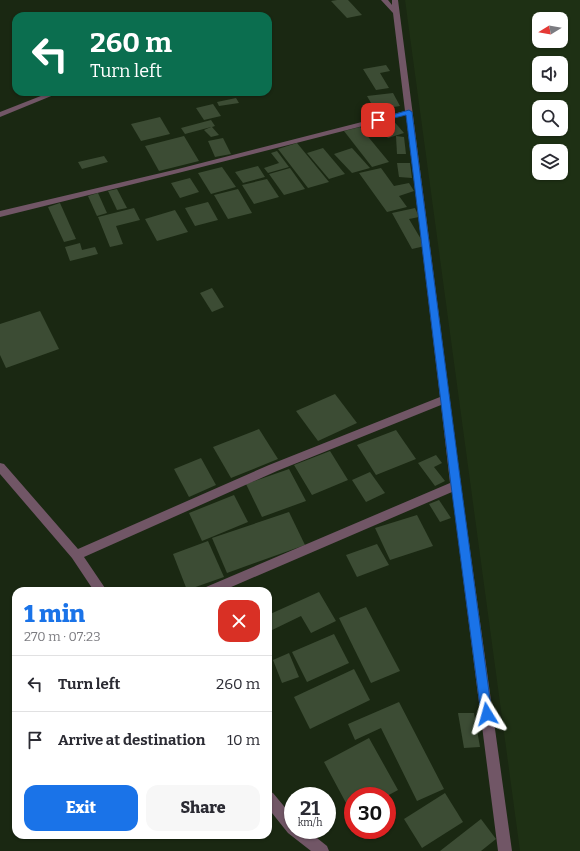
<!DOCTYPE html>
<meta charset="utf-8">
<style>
:root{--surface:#fff;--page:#f7f7f7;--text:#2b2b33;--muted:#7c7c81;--line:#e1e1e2;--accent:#1a73e8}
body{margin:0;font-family:Bitter,serif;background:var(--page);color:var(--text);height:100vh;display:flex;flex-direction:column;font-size:15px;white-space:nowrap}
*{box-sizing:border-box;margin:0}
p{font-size:13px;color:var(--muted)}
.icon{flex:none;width:22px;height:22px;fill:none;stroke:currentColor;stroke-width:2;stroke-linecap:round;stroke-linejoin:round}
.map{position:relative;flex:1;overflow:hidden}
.drawer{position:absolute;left:12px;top:587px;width:260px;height:252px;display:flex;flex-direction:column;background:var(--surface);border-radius:12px;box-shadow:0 1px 3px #0004}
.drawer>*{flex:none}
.hud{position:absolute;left:12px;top:12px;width:260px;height:84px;border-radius:12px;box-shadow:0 1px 3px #0004;background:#0b6e4f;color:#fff;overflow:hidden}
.needle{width:26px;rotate:259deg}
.controls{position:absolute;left:532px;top:12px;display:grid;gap:8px}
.controls a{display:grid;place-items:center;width:36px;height:36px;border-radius:8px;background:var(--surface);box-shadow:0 1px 3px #0004;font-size:20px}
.speed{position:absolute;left:284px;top:787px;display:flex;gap:8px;font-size:20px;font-weight:700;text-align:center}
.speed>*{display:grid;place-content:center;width:52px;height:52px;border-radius:50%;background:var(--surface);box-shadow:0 1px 3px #0004;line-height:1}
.speed small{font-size:10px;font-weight:400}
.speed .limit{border:6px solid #d22;background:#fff;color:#111}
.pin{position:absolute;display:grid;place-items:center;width:34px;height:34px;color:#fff;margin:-17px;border-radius:8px;box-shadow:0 2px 6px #0006}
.me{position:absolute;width:44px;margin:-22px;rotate:352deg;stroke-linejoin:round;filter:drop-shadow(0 0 3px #0008)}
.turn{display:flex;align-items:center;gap:14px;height:84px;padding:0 12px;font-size:18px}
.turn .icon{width:52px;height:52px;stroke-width:2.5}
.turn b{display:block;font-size:28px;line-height:34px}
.round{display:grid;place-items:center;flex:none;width:42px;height:42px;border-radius:12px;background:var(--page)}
.overview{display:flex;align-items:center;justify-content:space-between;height:68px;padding:0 12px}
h1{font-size:24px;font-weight:800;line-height:30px;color:var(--accent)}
.cta{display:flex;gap:8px;margin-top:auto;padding:8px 12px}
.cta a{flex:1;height:46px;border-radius:12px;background:var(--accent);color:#fff;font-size:16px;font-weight:800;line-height:46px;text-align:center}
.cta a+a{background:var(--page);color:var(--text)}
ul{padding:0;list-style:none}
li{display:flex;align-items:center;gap:12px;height:56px;padding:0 12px;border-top:1px solid var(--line)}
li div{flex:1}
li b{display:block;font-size:15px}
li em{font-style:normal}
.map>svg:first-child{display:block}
.built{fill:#1e3014;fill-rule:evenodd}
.building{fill:#3c4c34}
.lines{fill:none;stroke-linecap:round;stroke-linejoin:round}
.minor{fill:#715666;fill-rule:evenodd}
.route{fill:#1a73e8;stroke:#114b97}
</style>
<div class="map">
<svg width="580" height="851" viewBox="0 0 580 851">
<rect width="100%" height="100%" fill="#1a2812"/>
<!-- built -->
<path class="built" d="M405,0H580V851H520ZM539,19H561V41H539ZM539,63H561V85H539ZM539,107H561V129H539ZM539,151H561V173H539Z"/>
<!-- building -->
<g class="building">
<path d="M337,0H348L362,15L347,18L331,1Z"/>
<path d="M386,65L390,71L380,73L389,88L376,90L363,69Z"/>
<path d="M393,93L400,106L375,110L367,96Z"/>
<path d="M236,98L239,103L219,106L217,102Z"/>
<path d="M213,104L221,116L204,120L196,108Z"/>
<path d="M160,117L170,134L141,141L131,124Z"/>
<path d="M391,118L404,133L388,138L375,123Z"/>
<path d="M211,120L215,126L212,127L219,135L211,137L204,130L211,127L185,134L181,128Z"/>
<path d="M360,127L389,162L372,167L344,131Z"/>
<path d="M184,136L199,161L159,171L145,146Z"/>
<path d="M396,136L404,137L406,154H397Z"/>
<path d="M223,138L231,154L215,157L208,141Z"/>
<path d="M297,143L329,182L308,188L278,149Z"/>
<path d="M323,148L345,174L329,179L307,153Z"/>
<path d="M352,148L370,168L352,173L334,154Z"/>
<path d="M277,151L289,167L268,173L264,168L279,163L271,153Z"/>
<path d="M104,156L108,162L82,169L78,162Z"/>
<path d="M397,163H410L412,178L399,177Z"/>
<path d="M258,166L265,177L243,183L235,172Z"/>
<path d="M222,167L236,187L211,194L198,173Z"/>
<path d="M290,168L305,189L284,195L269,174Z"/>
<path d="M381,168L394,186L409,183L414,191L399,196L407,207L387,212L359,173Z"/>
<path d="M190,178L199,192L180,198L171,183Z"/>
<path d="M267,179L279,197L254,204L242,185Z"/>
<path d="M117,189L127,208L117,210L108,191Z"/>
<path d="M238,189L252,213L228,219L214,195Z"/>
<path d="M98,193L107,213L97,216L88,196Z"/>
<path d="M208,202L218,220L195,226L185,208Z"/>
<path d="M60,203L76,239L64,242L48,207Z"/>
<path d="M134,208L140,220L116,226L123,244L110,247L98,217Z"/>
<path d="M415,208L419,217L409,219L425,246L412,249L392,213Z"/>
<path d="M175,210L188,232L157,241L145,219Z"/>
<path d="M80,243L82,250L95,247L98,254L70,261L65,247Z"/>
<path d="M212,288L224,307L212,312L200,293Z"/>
<path d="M40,311L59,349L6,368L0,355V324Z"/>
<path d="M335,394L357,423L318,441L296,411Z"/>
<path d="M259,429L278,459L231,478L213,447Z"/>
<path d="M396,430L416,459L376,475L357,445Z"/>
<path d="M330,451L348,480L312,495L294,465Z"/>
<path d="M436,455L442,463L434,467L445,481L435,486L418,463Z"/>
<path d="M201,458L216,485L189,497L174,469Z"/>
<path d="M289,469L306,501L262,517L246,484Z"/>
<path d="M370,472L385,493L366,502L352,480Z"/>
<path d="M234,495L248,522L202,541L189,513Z"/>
<path d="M439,500L451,518L440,522L429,504Z"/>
<path d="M289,512L305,545L227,573L212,538Z"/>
<path d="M417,515L433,546L390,560L375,528Z"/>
<path d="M208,541L224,577L187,590L173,554Z"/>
<path d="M377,544L389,565L357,577L346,555Z"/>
<path d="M319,592L336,621L311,633L301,616L268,632V615Z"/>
<path d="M366,607L400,671L371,683L339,618Z"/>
<path d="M334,634L349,663L307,682L292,652Z"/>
<path d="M289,653L299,677L282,683L273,660Z"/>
<path d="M354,669L370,700L310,729L294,697Z"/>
<path d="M399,702L444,789L417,801L381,728L355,740L348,724Z"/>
<path d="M458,713H474L480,747L464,748Z"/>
<path d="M369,738L398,790L387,796H353V816L324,762Z"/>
<path d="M445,793L463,822L422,848L404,819Z"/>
<path d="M481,819L496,839L481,851H440Z"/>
</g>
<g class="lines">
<!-- minor -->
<g class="minor">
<path d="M381,0H388L392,5V0H398L461,485L512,851H498L452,492L222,591H204L206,587L450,483L441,405L277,471L84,557L107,591H94L72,558L0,474V463L4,464L78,549L269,465L440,397L406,115L178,173L0,217V211L178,169L405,111L393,13Z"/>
<path d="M51,92H61L0,117V112Z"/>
<path d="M268,791L273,793L293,817V830H307L327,846L329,851H311L288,833L268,808Z"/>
</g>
</g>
<!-- route -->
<path class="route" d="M409,110L412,112L461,485L492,714L491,718L487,720L483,718L481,714L451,485L406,115L378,122L375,120Z"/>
</svg>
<div class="controls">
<a><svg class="needle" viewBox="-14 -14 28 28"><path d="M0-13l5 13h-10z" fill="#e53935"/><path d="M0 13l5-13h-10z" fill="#7c7c81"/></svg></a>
<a><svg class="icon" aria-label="sound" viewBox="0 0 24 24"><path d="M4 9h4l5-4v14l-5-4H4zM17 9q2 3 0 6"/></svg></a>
<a><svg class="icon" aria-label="search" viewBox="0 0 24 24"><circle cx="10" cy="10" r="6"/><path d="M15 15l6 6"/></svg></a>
<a><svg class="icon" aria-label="layers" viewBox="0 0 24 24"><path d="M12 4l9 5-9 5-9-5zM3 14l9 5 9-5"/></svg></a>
</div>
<div class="speed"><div>21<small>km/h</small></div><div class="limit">30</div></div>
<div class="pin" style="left:378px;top:120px;background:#d93025"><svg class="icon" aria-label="arrive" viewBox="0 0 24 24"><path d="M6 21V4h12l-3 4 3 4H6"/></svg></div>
<svg class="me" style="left:487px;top:714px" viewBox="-20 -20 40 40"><path d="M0-17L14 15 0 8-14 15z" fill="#1a73e8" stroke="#fff" stroke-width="4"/></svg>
<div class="hud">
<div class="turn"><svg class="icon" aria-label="left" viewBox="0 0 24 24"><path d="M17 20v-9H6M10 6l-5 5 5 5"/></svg><div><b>260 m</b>Turn left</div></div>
</div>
<section class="drawer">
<div class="overview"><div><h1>1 min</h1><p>270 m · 07:23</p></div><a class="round" style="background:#d93025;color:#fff"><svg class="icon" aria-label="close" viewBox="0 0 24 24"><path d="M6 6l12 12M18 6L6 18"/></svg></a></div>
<ul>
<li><svg class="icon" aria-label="left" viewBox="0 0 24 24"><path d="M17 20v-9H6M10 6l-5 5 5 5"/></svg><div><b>Turn left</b></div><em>260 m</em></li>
<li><svg class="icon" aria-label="arrive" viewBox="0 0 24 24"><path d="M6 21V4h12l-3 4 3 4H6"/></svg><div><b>Arrive at destination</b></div><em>10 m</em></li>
</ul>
<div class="cta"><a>Exit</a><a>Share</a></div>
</section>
</div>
